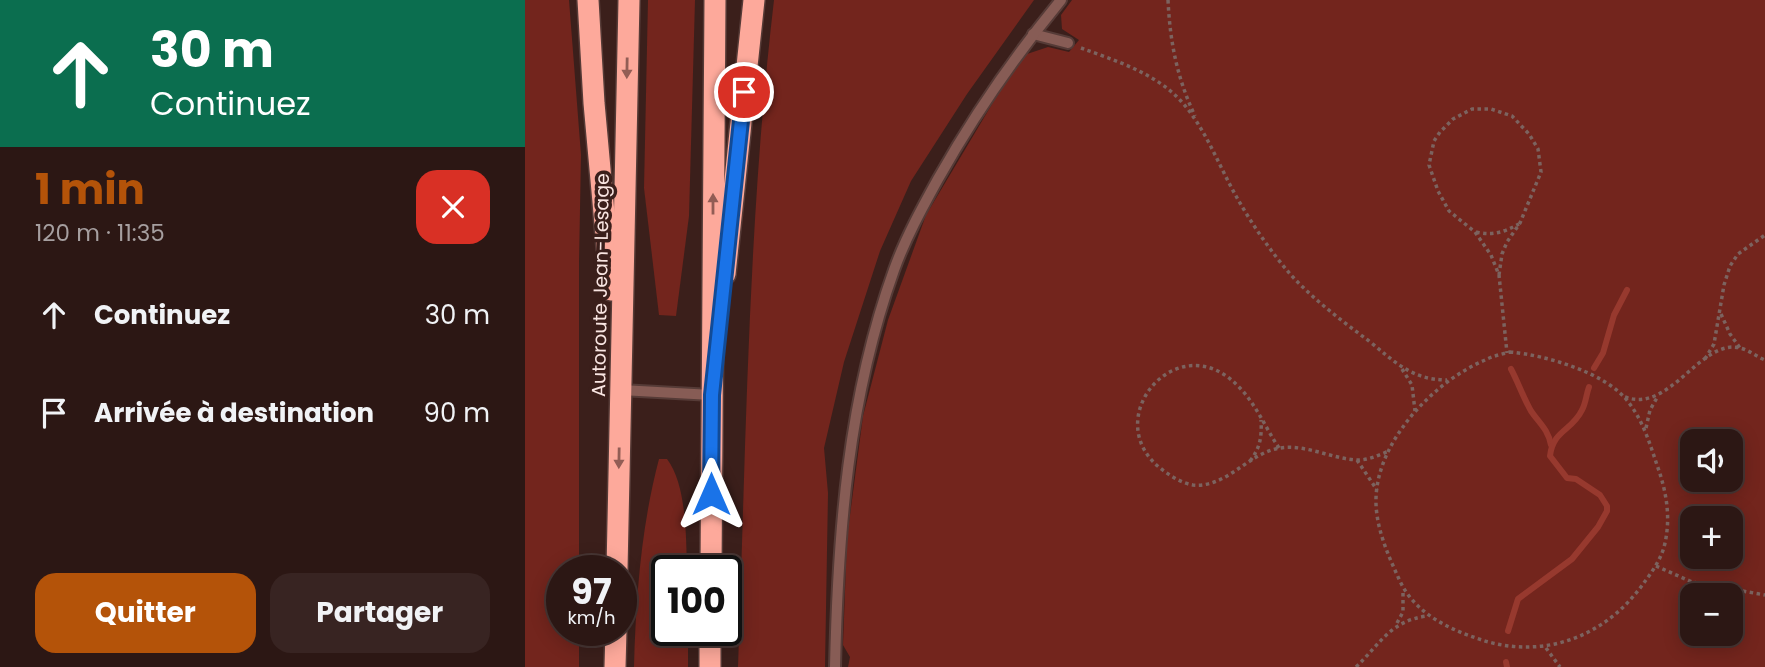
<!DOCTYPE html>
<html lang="fr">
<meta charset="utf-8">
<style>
:root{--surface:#2c1714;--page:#382422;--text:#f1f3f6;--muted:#a69fa0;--line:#483634;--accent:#b45309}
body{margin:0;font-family:Poppins,sans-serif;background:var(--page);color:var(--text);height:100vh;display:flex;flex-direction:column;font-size:26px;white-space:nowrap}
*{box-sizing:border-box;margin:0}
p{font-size:23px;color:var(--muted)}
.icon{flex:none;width:38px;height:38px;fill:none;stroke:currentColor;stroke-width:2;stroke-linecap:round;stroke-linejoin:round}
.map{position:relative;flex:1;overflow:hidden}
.details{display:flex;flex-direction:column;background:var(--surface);width:525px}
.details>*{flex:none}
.guide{background:#0b6e4f;color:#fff;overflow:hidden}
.controls{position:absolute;left:1155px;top:429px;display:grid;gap:14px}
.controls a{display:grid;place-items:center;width:63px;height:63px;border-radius:14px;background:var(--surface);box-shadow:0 4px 18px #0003,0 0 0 2px var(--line);font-size:35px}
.speed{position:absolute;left:21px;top:555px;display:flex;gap:14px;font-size:35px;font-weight:700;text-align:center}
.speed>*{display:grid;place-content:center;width:91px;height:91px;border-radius:50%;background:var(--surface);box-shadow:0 4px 18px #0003,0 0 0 2px var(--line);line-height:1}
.speed small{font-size:18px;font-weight:400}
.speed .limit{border:4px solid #111;border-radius:10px;background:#fff;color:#111}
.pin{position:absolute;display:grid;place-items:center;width:60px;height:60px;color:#fff;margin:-30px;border:4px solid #fff;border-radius:50%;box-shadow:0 2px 7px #0007}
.me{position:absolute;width:77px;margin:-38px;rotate:0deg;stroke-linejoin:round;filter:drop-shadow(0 0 5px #0008)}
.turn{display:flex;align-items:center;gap:24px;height:147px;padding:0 35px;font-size:32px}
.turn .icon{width:91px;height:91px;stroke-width:2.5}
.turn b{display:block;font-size:49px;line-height:60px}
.round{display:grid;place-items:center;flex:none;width:74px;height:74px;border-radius:21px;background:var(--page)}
.head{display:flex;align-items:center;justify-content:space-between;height:119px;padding:0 35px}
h1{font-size:42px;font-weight:700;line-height:52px;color:var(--accent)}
.primary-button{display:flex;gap:14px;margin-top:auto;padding:14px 35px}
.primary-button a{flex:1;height:80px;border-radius:21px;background:var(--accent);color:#fff;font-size:28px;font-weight:700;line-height:80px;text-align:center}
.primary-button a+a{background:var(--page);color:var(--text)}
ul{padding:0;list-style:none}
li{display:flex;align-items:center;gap:21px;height:98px;padding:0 35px}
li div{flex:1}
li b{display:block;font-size:26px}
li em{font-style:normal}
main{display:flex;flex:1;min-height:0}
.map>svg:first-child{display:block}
.green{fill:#73251d;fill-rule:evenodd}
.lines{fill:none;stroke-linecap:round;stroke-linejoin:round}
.stream{stroke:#97392e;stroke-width:6}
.lane-casing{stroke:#563b37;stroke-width:14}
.highway-casing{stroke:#563b37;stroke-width:24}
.path{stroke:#7c635f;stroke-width:3.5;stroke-dasharray:3.5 3.5;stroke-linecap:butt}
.lane{stroke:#875c55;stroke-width:10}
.highway{stroke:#fda99b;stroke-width:21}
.oneway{fill:#925d55}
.route-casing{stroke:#114b97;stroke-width:18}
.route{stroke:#1a73e8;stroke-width:12}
.labels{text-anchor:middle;stroke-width:7;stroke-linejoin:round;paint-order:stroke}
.street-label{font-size:19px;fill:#f9e5e2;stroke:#3b1f1b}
</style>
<main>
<section class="details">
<div class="guide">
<div class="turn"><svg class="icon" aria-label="ahead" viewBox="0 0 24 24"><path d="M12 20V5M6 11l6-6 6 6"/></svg><div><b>30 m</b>Continuez</div></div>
</div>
<div class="head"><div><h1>1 min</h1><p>120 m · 11:35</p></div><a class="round" style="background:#d93025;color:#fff"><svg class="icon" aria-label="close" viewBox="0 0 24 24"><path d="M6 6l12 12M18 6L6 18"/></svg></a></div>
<ul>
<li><svg class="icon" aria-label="ahead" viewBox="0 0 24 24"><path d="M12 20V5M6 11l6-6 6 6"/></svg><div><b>Continuez</b></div><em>30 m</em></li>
<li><svg class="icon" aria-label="arrive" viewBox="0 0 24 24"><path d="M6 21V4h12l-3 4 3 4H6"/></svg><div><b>Arrivée à destination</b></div><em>90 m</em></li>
</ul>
<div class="primary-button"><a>Quitter</a><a>Partager</a></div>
</section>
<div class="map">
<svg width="1240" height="667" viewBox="0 0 1240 667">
<rect width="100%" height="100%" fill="#3b1f1b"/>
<!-- green -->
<g class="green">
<path d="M0,0H44L56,155L54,263V570H37V630H54V667H0Z"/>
<path d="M123,0H170L164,216L151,316L134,315L119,188Z"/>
<path d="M249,0H509L442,94L386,181L355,251L319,362L299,448L303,493L300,667H213C221,444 223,221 249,0Z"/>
<path d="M547,0H1240V667H323L325,657L318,645L322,538L338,416L363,320L401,215L479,84L499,55L523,47L544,52L554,40L537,29L536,15ZM1167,441H1206V480H1167ZM1167,518H1206V556H1167ZM1167,595H1206V634H1167Z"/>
<path d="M134,459H142C162,485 161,539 162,570H142V630H163V667H109C111,597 116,527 134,459Z"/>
</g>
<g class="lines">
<!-- stream -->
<g class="stream">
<path d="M1069,368L1078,353L1089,315L1102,290"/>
<path d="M986,369C993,382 998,397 1006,411C1014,423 1023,429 1026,445"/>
<path d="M983,631L993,599L1047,559L1073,527L1082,511V506L1075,495L1051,479L1042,478L1025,456C1028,430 1047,431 1057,410C1061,403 1061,395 1064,387"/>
<path d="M981,662L982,667"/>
</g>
<defs>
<g id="lane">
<path d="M508,34L543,43"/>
<path d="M96,390L187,395"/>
<path d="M310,667C313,532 323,398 369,270C380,239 397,208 413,179C449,115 489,57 536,0"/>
</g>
<g id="highway">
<path d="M63,0L69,103L86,290"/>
<path d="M200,274L229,0"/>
<path d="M92,570L104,0"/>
<path d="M186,570L190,0"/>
<path d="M90,667L91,630"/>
<path d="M185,667V630"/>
</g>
</defs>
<!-- lane casing -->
<use href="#lane" class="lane-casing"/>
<!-- highway casing -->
<use href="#highway" class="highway-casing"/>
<!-- path -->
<g class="path">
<path d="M643,0C645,42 652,78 670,116"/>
<path d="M556,48C589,60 630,73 655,100C680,127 693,164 711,196C726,223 746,252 766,275C789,300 817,321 844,341C870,362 887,380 922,380"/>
<path d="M951,232C968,236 979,232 994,224"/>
<path d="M974,275L977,254L982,242L995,223L1016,172L1013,149L1004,134L987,116L966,109H947L928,119L915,132L909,141L904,165L913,191L924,211L950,232L966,255L974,275L982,353"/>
<path d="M1196,314L1205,334L1215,348"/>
<path d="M985,352C1020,355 1083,373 1104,403C1118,421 1125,444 1132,465C1141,490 1146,516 1140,543C1137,558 1127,572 1118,584C1079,639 1014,661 951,638C919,627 888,611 874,579C863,555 852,530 851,504C849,443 908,382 960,360C968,356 977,354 985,352Z"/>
<path d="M1180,359L1189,344L1199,285L1205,266L1213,254L1240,235"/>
<path d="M877,369L887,385L890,411"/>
<path d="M1100,397C1145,414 1176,338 1215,348C1224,350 1232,357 1240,360"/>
<path d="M1121,428L1125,410L1133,396"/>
<path d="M754,448C740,427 731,404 713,386C653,324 573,418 635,468C644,475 656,483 668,485C702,488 723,453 755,448C781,444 807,459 833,460C844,460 854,455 864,451"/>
<path d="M832,460L852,490"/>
<path d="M725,461C735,448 737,437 736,420"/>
<path d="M1131,566L1167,582L1240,595"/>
<path d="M872,623L878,612V590"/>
<path d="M1021,648L1035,667"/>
<path d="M831,667C856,643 865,621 902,616"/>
</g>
<!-- lane -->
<use href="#lane" class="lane"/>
<!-- highway -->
<use href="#highway" class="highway"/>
</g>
<!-- one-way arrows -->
<defs><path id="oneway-solid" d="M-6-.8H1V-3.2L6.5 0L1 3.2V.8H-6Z" transform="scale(1.75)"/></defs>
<g class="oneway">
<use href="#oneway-solid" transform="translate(102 68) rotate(91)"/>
<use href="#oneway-solid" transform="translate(188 204) rotate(-90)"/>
<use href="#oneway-solid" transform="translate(94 458) rotate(91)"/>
</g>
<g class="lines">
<defs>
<path id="route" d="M186,494L187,395L219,92"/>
</defs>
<!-- route casing -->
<use href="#route" class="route-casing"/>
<!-- route -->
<use href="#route" class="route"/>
</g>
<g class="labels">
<!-- street labels -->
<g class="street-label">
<text transform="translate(75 285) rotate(-89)" y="7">Autoroute Jean-Lesage</text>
</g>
</g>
</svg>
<div class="controls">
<a><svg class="icon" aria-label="sound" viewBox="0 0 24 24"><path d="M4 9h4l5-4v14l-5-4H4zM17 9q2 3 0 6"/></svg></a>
<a>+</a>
<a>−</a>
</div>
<div class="speed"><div>97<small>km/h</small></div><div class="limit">100</div></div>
<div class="pin" style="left:219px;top:92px;background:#d93025"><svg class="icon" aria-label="arrive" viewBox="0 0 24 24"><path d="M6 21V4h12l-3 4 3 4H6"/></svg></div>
<svg class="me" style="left:186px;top:494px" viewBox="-20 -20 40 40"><path d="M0-17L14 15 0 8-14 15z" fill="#1a73e8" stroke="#fff" stroke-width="4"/></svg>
</div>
</main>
